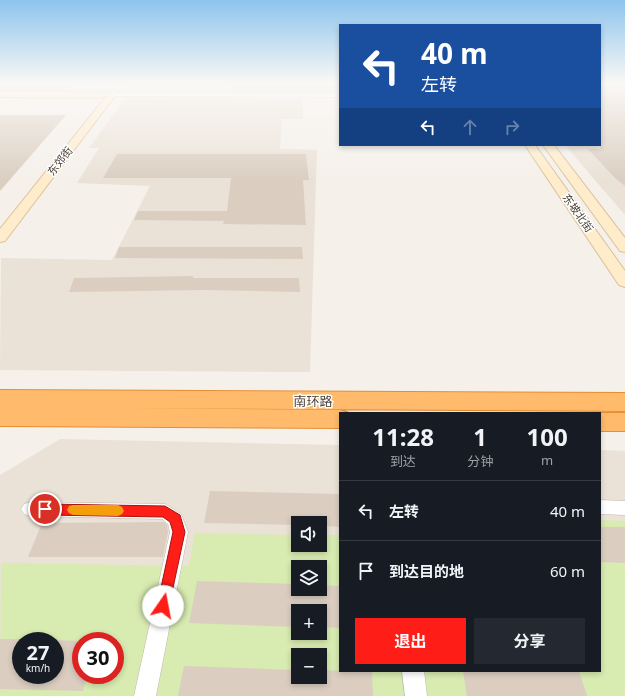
<!DOCTYPE html>
<html lang="zh">
<meta charset="utf-8">
<style>
:root{--surface:#171b24;--page:#242831;--text:#f1f3f6;--muted:#9ea1a6;--line:#363941;--accent:#ff1d17}
body{margin:0;font-family:"Noto Sans","Noto Sans SC",sans-serif;background:var(--page);color:var(--text);height:100vh;display:flex;flex-direction:column;font-size:15px;white-space:nowrap}
*{box-sizing:border-box;margin:0}
p{font-size:13px;color:var(--muted)}
.icon{flex:none;width:22px;height:22px;fill:none;stroke:currentColor;stroke-width:2;stroke-linecap:round;stroke-linejoin:round}
.map{position:relative;flex:1;overflow:hidden}
.sheet{position:absolute;left:339px;top:412px;width:262px;height:260px;display:flex;flex-direction:column;background:var(--surface);border-radius:0px;box-shadow:0 2px 6px #0003}
.sheet>*{flex:none}
.guide{position:absolute;left:339px;top:24px;width:262px;height:122px;border-radius:0px;box-shadow:0 2px 6px #0003;background:#1a4fa0;color:#fff;overflow:hidden}
.tools{position:absolute;left:291px;top:516px;display:grid;gap:8px}
.tools a{display:grid;place-items:center;width:36px;height:36px;border-radius:0px;background:var(--surface);box-shadow:0 2px 6px #0003;font-size:20px}
.speed{position:absolute;left:12px;top:632px;display:flex;gap:8px;font-size:20px;font-weight:700;text-align:center}
.speed>*{display:grid;place-content:center;width:52px;height:52px;border-radius:50%;background:var(--surface);box-shadow:0 2px 6px #0003;line-height:1}
.speed small{font-size:10px;font-weight:400}
.speed .limit{border:6px solid #d22;background:#fff;color:#111}
.pin{position:absolute;display:grid;place-items:center;width:34px;height:34px;color:#fff;margin:-17px;border:2px solid #fff;border-radius:50%;box-shadow:0 1px 4px #0007}
.me{position:absolute;width:44px;margin:-22px;rotate:12deg;stroke-linejoin:round;filter:drop-shadow(0 0 3px #0008)}
.turn{display:flex;align-items:center;gap:14px;height:84px;padding:0 16px;font-size:18px}
.turn .icon{width:52px;height:52px;stroke-width:2.5}
.turn b{display:block;font-size:28px;line-height:34px}
.lanes{display:flex;align-items:center;height:38px;padding:0 16px;background:#0003;justify-content:center;gap:20px;direction:ltr}
.lanes .off{opacity:.35}
.eta{display:flex;justify-content:space-evenly;align-items:center;height:68px;text-align:center}
.eta b{font-size:24px;font-weight:700;line-height:28px}
.cta{display:flex;gap:8px;margin-top:auto;padding:8px 16px}
.cta a{flex:1;height:46px;border-radius:0px;background:var(--accent);color:#fff;font-size:16px;font-weight:700;line-height:46px;text-align:center}
.cta a+a{background:var(--page);color:var(--text)}
ul{padding:0;list-style:none}
li{display:flex;align-items:center;gap:12px;height:60px;padding:0 16px;border-top:1px solid var(--line)}
li div{flex:1}
li b{display:block;font-size:15px}
li em{font-style:normal}
.map>svg:first-child{display:block}
.residential{fill:#eae2d7;fill-rule:evenodd}
.education{fill:#efe4d3}
.green{fill:#d8ebb1;fill-rule:evenodd}
.building{fill:#dbcec1}
.lines{fill:none;stroke-linecap:round;stroke-linejoin:round}
.street-casing{stroke:#c2b7ab;stroke-width:1}
.secondary-casing{stroke:#dac19a;stroke-width:2}
.highway-casing{stroke:#e58e34;stroke-width:2}
.street{fill:#fff;fill-rule:evenodd}
.secondary{fill:#ffecca;fill-rule:evenodd}
.highway{fill:#ffbb6b;fill-rule:evenodd}
.route{fill:#ff1d17;stroke:#a6130f}
.slow{fill:#f59e0b}
.labels{text-anchor:middle;stroke-width:3;stroke-linejoin:round;paint-order:stroke}
.far-street-label{font-size:11px;fill:#4a4037;stroke:#fff}
.street-label{font-size:13px;fill:#4a4037;stroke:#fff}
</style>
<div class="map">
<svg width="625" height="696" viewBox="0 0 625 696">
<rect width="100%" height="100%" fill="#f5f0ea"/>
<!-- residential -->
<g class="residential">
<path d="M0,84H75L64,93L0,92Z"/>
<path d="M231,84H340V93L229,92Z"/>
<path d="M600,84H625V215L565,145H600Z"/>
<path d="M127,96L302,98L303,119H282L280,149L317,150L310,372L0,370L1,258L112,260L150,186L77,183L99,148H89Z"/>
<path d="M60,439L340,445V671H600V450L625,451V696H0V475ZM298,523H320V545H298ZM298,567H320V589H298ZM298,611H320V633H298ZM21,641H55V675H21ZM81,641H115V675H81ZM298,655H320V677H298Z"/>
</g>
<!-- education -->
<path class="education" d="M132,84H228L226,92L126,91Z"/>
<!-- green -->
<path class="green" d="M600,520L625,521V696H0L1,563L189,566L195,533L298,535V545H320V535H340V671H600ZM298,567H320V589H298ZM298,611H320V633H298ZM21,641H55V675H21ZM81,641H115V675H81ZM298,655H320V677H298Z"/>
<!-- building -->
<g class="building">
<path d="M600,87L625,88V186L614,177L588,149H600Z"/>
<path d="M0,115H66L0,191Z"/>
<path d="M117,154H306L309,180H303L306,225L223,224L224,221L134,220L138,211H227L231,178H103Z"/>
<path d="M119,247H302L303,259L115,258Z"/>
<path d="M193,276V278H299L300,292L203,290L69,292L74,278Z"/>
<path d="M210,491L340,494V527L320,526V523H298V525L204,523Z"/>
<path d="M164,522L167,525L168,532L163,557H28L42,523Z"/>
<path d="M600,527H625V563L600,562Z"/>
<path d="M197,581L298,584V589H320V585L340,586V628L320,627V611H298V627L189,623Z"/>
<path d="M0,639H21V675H55V640L81,641V675H87L83,691L0,689Z"/>
<path d="M184,666L298,670V677H320V670L372,672L373,696H178Z"/>
<path d="M463,671H579L587,696H467Z"/>
</g>
<g class="lines">
<defs>
<g id="street">
<path d="M102,93H340V97L100,96V94Z"/>
<path d="M600,500L625,501V515L600,514Z"/>
<path d="M30,502L165,504L181,514L188,532L156,696H134L170,532L168,524L162,519L30,516L24,514L21,509L24,504Z"/>
<path d="M402,671H424L427,696H405Z"/>
</g>
<g id="secondary">
<path d="M116,84H124L5,241L0,242V229Z"/>
<path d="M0,91L102,92L106,95L102,98L0,97Z"/>
<path d="M525,145H535L625,271V287L619,285Z"/>
<path d="M543,145H554L625,238V252L620,251Z"/>
</g>
<g id="highway">
<path d="M0,390L625,393V411L123,408L340,410L349,413H340V428L0,426Z"/>
<path d="M598,413H625V431H600V413Z"/>
</g>
</defs>
<!-- street casing -->
<use href="#street" class="street-casing"/>
<!-- secondary casing -->
<use href="#secondary" class="secondary-casing"/>
<!-- highway casing -->
<use href="#highway" class="highway-casing"/>
<!-- street -->
<use href="#street" class="street"/>
<!-- secondary -->
<use href="#secondary" class="secondary"/>
<!-- highway -->
<use href="#highway" class="highway"/>
</g>
<!-- sky -->
<linearGradient id="sky" x2="0" y2="1"><stop stop-color="#8dc4ed"/><stop offset="0.46" stop-color="#faf8f6"/><stop offset="1" stop-color="#faf8f6" stop-opacity="0"/></linearGradient>
<rect width="625" height="181" fill="url(#sky)"/>
<!-- route -->
<path class="route" d="M45,504L165,506L180,515L185,532L168,611L163,613L159,611L157,606L173,532L170,522L163,517L45,515L41,513L39,509L41,506Z"/>
<!-- slow -->
<path class="slow" d="M73,505H118L122,507L124,511L122,514L118,516L73,515L69,513L67,510L69,506Z"/>
<g class="labels">
<!-- far-street labels -->
<g class="far-street-label">
<text transform="translate(60 161) rotate(-52)" y="4">东郊街</text>
<text transform="translate(578 213) rotate(55)" y="4">东坡北街</text>
</g>
<!-- street labels -->
<g class="street-label">
<text x="313" y="406">南环路</text>
</g>
</g>
</svg>
<div class="tools">
<a><svg class="icon" aria-label="sound" viewBox="0 0 24 24"><path d="M4 9h4l5-4v14l-5-4H4zM17 9q2 3 0 6"/></svg></a>
<a><svg class="icon" aria-label="layers" viewBox="0 0 24 24"><path d="M12 4l9 5-9 5-9-5zM3 14l9 5 9-5"/></svg></a>
<a>+</a>
<a>−</a>
</div>
<div class="speed"><div>27<small>km/h</small></div><div class="limit">30</div></div>
<div class="pin" style="left:45px;top:509px;background:#d93025"><svg class="icon" aria-label="arrive" viewBox="0 0 24 24"><path d="M6 21V4h12l-3 4 3 4H6"/></svg></div>
<svg class="me" style="left:163px;top:606px" viewBox="-20 -20 40 40"><circle r="19" fill="#fff"/><path d="M0-13L10 11 0 6-10 11z" fill="#ff1d17"/></svg>
<div class="guide">
<div class="turn"><svg class="icon" aria-label="left" viewBox="0 0 24 24"><path d="M17 20v-9H6M10 6l-5 5 5 5"/></svg><div><b>40 m</b>左转</div></div>
<div class="lanes"><svg class="icon" aria-label="left" viewBox="0 0 24 24"><path d="M17 20v-9H6M10 6l-5 5 5 5"/></svg><svg class="icon off" aria-label="ahead" viewBox="0 0 24 24"><path d="M12 20V5M6 11l6-6 6 6"/></svg><svg class="icon off" aria-label="right" viewBox="0 0 24 24"><path d="M7 20v-9h11M14 6l5 5-5 5"/></svg></div>
</div>
<section class="sheet">
<div class="eta">
<div><b>11:28</b><p>到达</p></div>
<div><b>1</b><p>分钟</p></div>
<div><b>100</b><p>m</p></div>
</div>
<ul>
<li><svg class="icon" aria-label="left" viewBox="0 0 24 24"><path d="M17 20v-9H6M10 6l-5 5 5 5"/></svg><div><b>左转</b></div><em>40 m</em></li>
<li><svg class="icon" aria-label="arrive" viewBox="0 0 24 24"><path d="M6 21V4h12l-3 4 3 4H6"/></svg><div><b>到达目的地</b></div><em>60 m</em></li>
</ul>
<div class="cta"><a>退出</a><a>分享</a></div>
</section>
</div>
